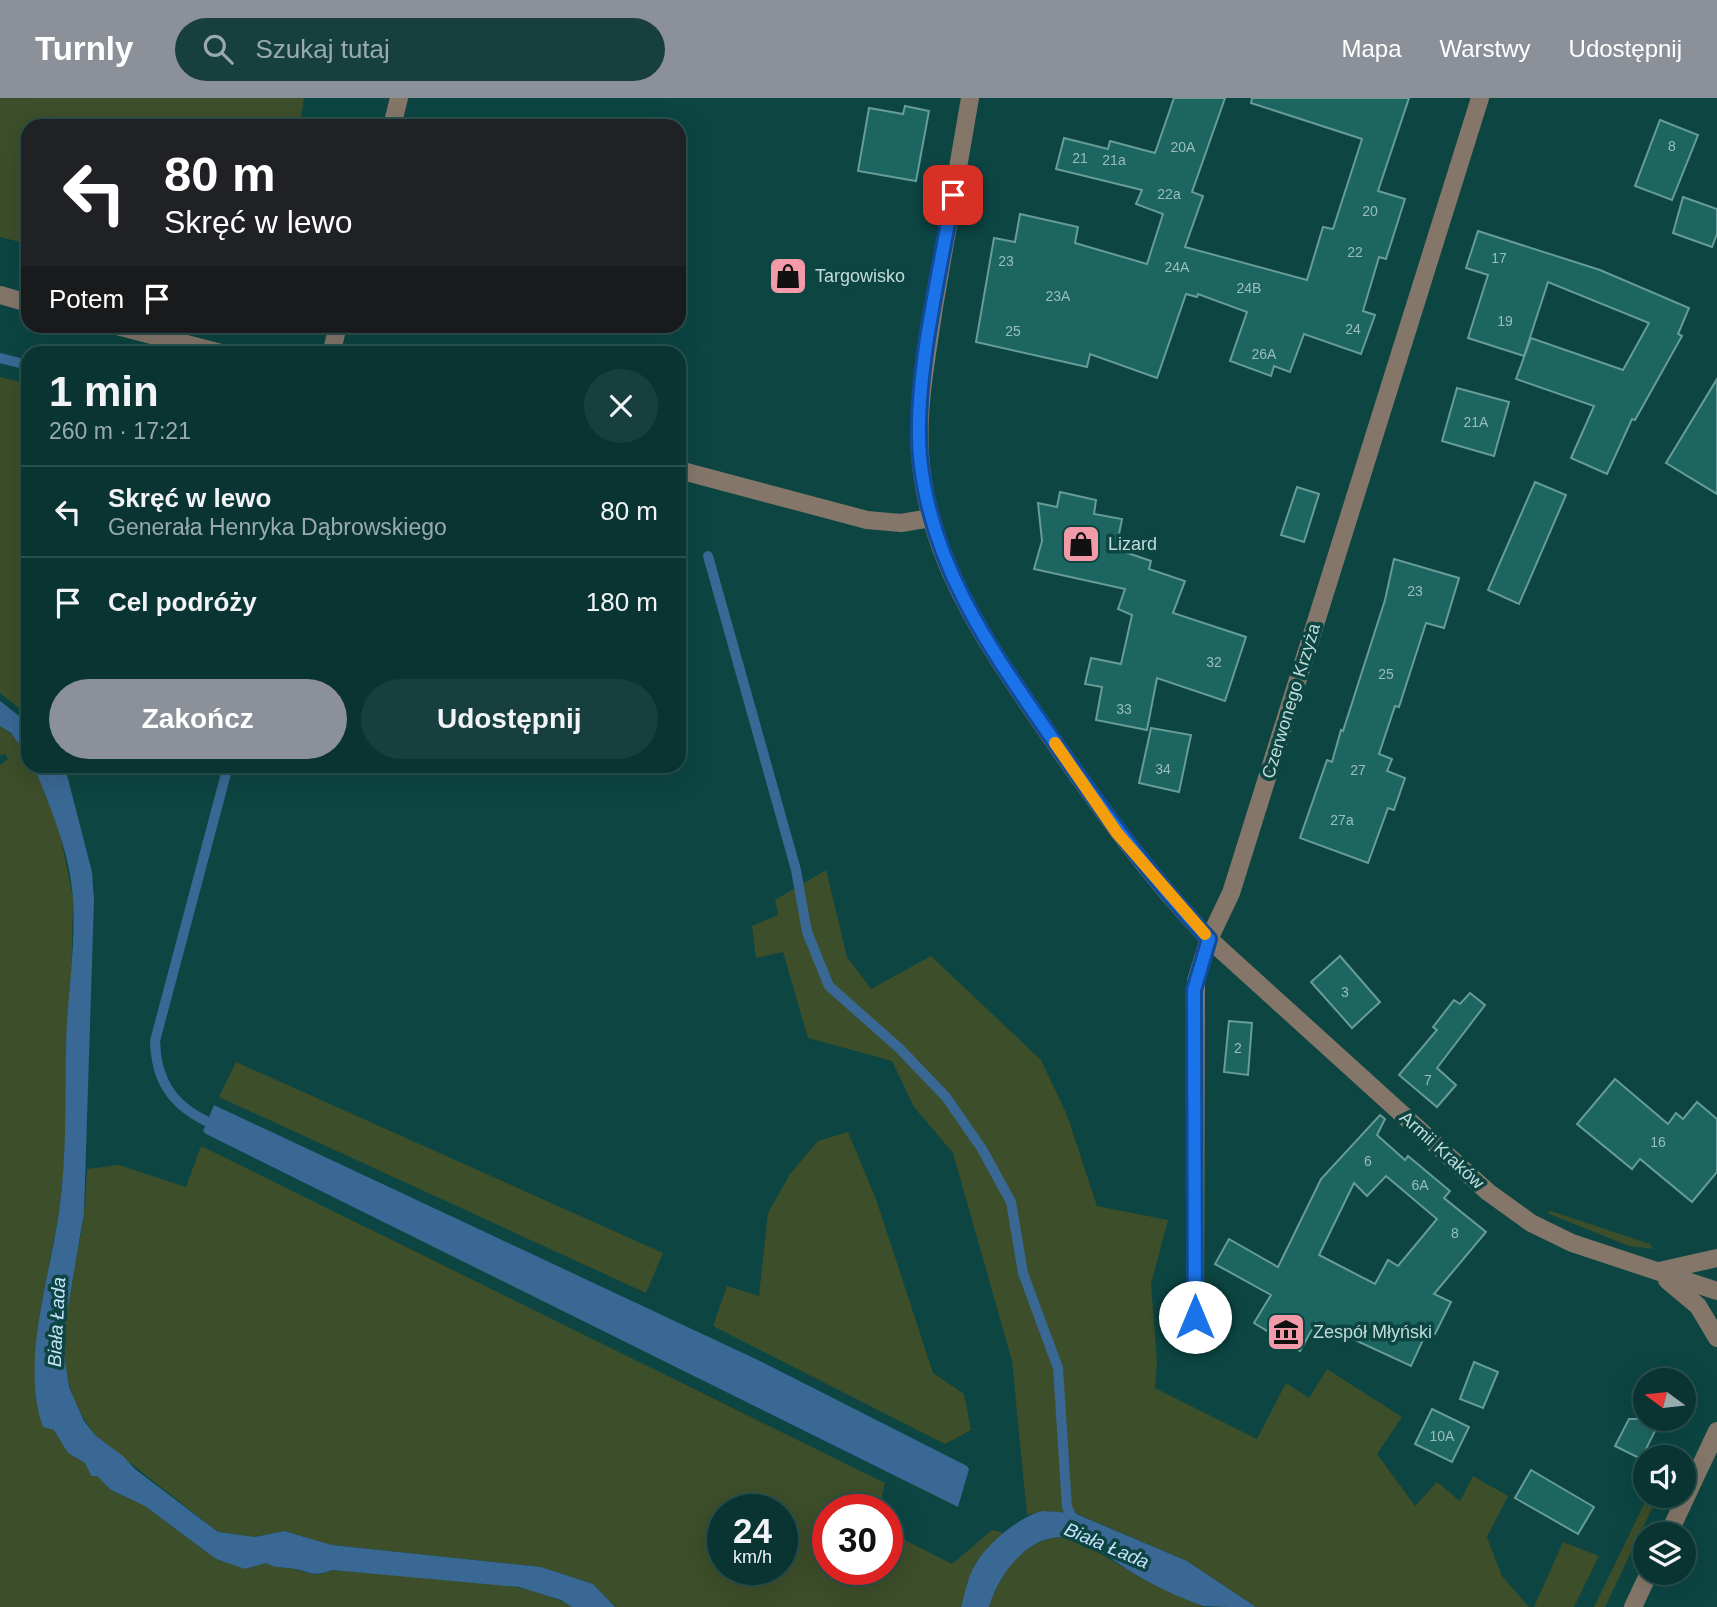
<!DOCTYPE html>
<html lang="pl">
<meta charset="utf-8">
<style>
:root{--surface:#093432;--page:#173f3e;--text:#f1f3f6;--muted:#99aaac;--line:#294f4d;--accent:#8c9099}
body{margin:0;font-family:Helvetica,sans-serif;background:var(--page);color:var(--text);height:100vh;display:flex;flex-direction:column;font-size:26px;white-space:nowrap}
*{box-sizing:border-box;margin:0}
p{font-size:23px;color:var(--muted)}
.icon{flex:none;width:38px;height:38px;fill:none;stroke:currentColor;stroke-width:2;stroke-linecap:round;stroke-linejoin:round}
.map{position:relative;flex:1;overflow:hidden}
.drawer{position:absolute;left:21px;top:248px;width:665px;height:427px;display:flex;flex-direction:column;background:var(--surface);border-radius:21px;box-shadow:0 7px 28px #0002,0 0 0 2px var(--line)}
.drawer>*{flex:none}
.guide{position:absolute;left:21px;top:21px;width:665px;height:214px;border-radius:21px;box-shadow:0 7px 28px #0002,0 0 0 2px var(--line);background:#202124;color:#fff;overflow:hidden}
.needle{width:46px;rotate:285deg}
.fabs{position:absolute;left:1633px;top:1270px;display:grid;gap:14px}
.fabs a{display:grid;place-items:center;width:63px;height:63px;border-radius:50%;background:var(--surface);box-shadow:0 7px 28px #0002,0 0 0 2px var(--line);font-size:35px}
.speed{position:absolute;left:707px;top:1396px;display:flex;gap:14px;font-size:35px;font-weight:700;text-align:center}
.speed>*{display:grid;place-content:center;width:91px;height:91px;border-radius:50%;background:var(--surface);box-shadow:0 7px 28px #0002,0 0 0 2px var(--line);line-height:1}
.speed small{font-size:18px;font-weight:400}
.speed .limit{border:10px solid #d22;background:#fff;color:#111}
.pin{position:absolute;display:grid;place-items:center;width:60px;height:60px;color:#fff;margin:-30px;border-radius:14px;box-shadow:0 4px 10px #0006}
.me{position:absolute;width:77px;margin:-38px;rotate:0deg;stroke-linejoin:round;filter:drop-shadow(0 0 5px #0008)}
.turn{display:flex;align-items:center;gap:24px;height:147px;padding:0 28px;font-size:32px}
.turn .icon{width:91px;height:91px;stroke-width:2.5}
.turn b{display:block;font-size:49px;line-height:60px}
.then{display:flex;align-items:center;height:66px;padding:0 28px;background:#0003;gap:14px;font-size:26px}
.round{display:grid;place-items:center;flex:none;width:74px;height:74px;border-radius:37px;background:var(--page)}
.headline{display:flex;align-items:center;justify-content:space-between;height:119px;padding:0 28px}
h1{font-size:42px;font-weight:700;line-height:52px}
.cta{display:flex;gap:14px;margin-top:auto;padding:14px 28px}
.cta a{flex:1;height:80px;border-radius:42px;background:var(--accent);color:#fff;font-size:28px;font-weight:700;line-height:80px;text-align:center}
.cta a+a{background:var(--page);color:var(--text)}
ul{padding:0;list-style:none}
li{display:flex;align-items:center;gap:21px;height:91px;padding:0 28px;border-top:2px solid var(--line)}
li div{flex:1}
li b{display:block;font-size:26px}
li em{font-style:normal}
header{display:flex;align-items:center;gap:42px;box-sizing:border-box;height:98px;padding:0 35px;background:var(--accent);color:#fff}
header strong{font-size:33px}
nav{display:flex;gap:38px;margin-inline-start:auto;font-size:24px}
.search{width:490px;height:63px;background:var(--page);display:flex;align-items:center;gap:18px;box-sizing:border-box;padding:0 24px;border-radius:38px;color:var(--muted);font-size:26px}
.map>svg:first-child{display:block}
.green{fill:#3d4e2a;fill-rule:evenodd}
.water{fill:#396894}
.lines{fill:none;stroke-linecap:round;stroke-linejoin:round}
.stream{stroke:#396894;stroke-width:10}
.building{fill:#1d6561;stroke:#679c97;stroke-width:2;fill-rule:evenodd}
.minor{stroke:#84776a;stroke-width:18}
.route-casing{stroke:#114b97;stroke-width:18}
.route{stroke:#1a73e8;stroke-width:12}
.slow{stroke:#f59e0b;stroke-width:12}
.labels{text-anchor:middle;stroke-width:7;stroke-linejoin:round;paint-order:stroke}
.number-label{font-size:14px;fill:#98beba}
.poi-label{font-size:18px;fill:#c1dbd8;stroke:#0c4542;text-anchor:start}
.street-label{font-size:18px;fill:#c1dbd8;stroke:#0c4542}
.water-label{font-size:19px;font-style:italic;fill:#c6e1fc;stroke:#0c4542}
</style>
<header>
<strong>Turnly</strong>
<div class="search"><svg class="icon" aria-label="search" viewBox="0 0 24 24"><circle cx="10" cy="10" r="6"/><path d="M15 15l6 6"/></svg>Szukaj tutaj</div>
<nav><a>Mapa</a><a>Warstwy</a><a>Udostępnij</a></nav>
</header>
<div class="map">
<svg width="1717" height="1509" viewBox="0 0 1717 1509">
<rect width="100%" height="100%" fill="#0c4542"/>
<!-- green -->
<g class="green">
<path d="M0,0H304L300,28H28V146L0,139Z"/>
<path d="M0,279L28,286V617L0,595Z"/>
<path d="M0,628C15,637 28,650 28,668L34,669L59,730L73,800L71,902L66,947L67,1042L59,1115L40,1215L36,1292L68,1355L85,1365L91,1378L97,1377L111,1392L145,1408L216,1461L245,1471L266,1465C275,1470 278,1469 287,1470C306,1471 309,1482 332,1472C394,1477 522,1477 572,1509H0V667L8,661L5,656L0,657Z"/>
<path d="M826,772L847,859L871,891L931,858L1041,962L1067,1017L1097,1108L1168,1122L1151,1186L1157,1263L1155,1290L1257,1341L1286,1285L1309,1300L1327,1271L1402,1319L1377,1356L1415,1408L1437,1384L1460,1403L1473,1378L1508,1398L1487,1439L1502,1478L1529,1509H1256L1187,1463L1075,1415L1043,1413L1027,1417L1012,1263L953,1055L914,1009L892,963L808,940L783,854L756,860L752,828L778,817L775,802Z"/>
<path d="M236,964L663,1155L646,1195L219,999Z"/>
<path d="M848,1034L877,1104L933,1275L964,1296L971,1332L945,1346L713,1228L727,1188L759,1198L768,1115L790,1076L818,1043Z"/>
<path d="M201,1048L885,1385L879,1412H828V1472H887V1433L952,1466L992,1432L1004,1435L975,1466L961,1509H615L593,1486L541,1469L332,1447L284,1433L255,1439L218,1434L96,1338C38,1264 74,1196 84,1115C86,1100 86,1086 87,1071L119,1067L186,1089ZM723,1412H782V1472H723Z"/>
<path d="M1551,1113L1650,1146L1653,1151L1629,1148L1547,1115Z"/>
<path d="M1648,1398H1658L1605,1509H1594Z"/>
<path d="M1061,1439L1080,1443L1146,1483L1204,1509H989C998,1476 1024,1441 1061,1439Z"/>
<path d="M1563,1444L1599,1458L1574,1509H1534Z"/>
</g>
<!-- water -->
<g class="water">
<path d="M0,603L28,625V658L11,635L0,628Z"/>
<path d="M34,669H63L67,677L92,774L94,802L84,1115L62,1244L69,1289L84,1323L96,1338L123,1358L135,1371L218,1434L255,1439L284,1433L332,1447L541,1469L593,1486L615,1509H572L561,1502L519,1489L332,1472C309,1481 307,1471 288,1470C278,1469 275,1470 266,1465L245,1471L216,1461L145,1408L111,1392L97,1378H91L85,1365L68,1355L54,1332L43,1329C20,1265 50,1179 59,1114C67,1058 65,1005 66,949C67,900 76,850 73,801C70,754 51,711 34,669Z"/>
<path d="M214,1007L760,1263L967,1368L969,1371L958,1409L206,1036L203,1033Z"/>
<path d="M1043,1413L1074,1415L1187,1463L1256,1509C1242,1509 1217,1509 1203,1508C1184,1501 1163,1492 1145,1482C1124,1471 1104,1453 1081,1443C1037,1425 1000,1471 989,1509H961C965,1496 968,1478 975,1467C987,1446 1019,1418 1043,1413Z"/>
</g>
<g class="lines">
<!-- stream -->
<g class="stream">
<path d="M0,260L28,267"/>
<path d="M708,458L796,772L807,834L829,888L899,950L946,999L982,1051L1011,1104L1023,1175L1058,1270L1067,1409L1075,1426"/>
<path d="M206,1023C171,1006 156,981 155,943L228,668"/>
</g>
</g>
<!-- building -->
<g class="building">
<path d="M1174,0H1225L1192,94L1203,98L1185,149L1307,182L1323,129L1333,131L1362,41L1251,5L1252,0H1409L1378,93L1405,101L1386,161L1379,159L1363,213L1375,217L1361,256L1304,236L1290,274L1274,268L1271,278L1230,263L1247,214L1198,196L1197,199L1186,196L1157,280L1090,256L1087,269L976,244L994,140L1015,144L1020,116L1078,129L1075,145L1147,166L1163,116L1136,106L1142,92L1056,71L1064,40L1108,51L1110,43L1155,55Z"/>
<path d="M905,8L929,13L916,83L858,73L869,10L903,16Z"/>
<path d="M1660,22L1698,37L1672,102L1635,88Z"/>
<path d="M1683,99L1717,111V136L1712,149L1673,135Z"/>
<path d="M1478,133L1600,172L1689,210L1678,236L1682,238L1635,322L1632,321L1607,376L1571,360L1594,308L1516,281L1531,240L1623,272L1649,225L1548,184L1524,258L1468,240L1488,177L1466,170Z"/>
<path d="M1717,281V396L1666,365Z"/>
<path d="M1457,290L1509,304L1494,358L1442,343Z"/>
<path d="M1535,384L1566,397L1519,506L1488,492Z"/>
<path d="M1297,389L1319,396L1304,444L1281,437Z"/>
<path d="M1060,394L1096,402L1094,416L1122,421L1116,451L1151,463L1149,471L1185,483L1173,515L1246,539L1225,603L1157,580L1147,632L1096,622L1102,589L1085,586L1091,560L1121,566L1132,517L1118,511L1125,491L1034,471L1042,443L1038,405L1057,409Z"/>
<path d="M1394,461L1459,480L1444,530L1426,525L1399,609L1395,608L1379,656L1392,661L1387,673L1405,680L1394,712L1388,710L1368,765L1300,740L1327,662L1332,664L1341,632L1343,633L1385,502Z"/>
<path d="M1151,630L1191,637L1179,694L1139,685Z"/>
<path d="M1340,858L1380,904L1352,930L1311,884Z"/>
<path d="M1470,895L1485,907L1437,970L1456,987L1437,1009L1399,977L1437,932L1433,929L1454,902L1460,906Z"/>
<path d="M1229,923L1252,925L1248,977L1224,974Z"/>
<path d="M1615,981L1668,1026L1676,1015L1683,1021L1697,1004L1717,1021V1074L1692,1104L1640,1061L1632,1071L1577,1026Z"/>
<path d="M1380,1017L1385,1021L1377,1037L1405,1062L1408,1058L1450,1093L1444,1100L1486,1134L1434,1196L1451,1204L1435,1236L1427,1233L1411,1268L1316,1224L1300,1253L1254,1225L1271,1197L1215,1166L1229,1141L1278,1169L1321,1081ZM1386,1078L1437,1121L1398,1168L1388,1162L1375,1186L1319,1157L1354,1085L1367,1098Z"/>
<path d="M1474,1264L1498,1274L1483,1310L1460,1301Z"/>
<path d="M1432,1311L1469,1329L1452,1364L1415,1346Z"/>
<path d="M1629,1321H1661L1641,1361L1615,1348Z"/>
<path d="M1531,1372L1594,1409L1578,1436L1515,1400Z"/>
</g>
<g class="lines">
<!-- minor -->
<g class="minor">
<path d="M970,0C958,70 946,139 934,209C927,258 917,307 920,356C928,467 992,553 1052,641C1101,711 1150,779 1209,841L1488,1094L1531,1125L1572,1145L1717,1193"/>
<path d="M392,28L399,0"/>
<path d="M0,197L28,205"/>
<path d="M117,228L225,256"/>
<path d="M331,256L338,228"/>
<path d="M679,372L867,422L901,425L931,420"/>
<path d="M1659,1173L1717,1160"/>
<path d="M1667,1182L1698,1208L1717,1240"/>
<path d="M1195,1219L1196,883L1209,841L1231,795L1480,0"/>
<path d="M1668,1437L1717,1333"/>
<path d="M1633,1509L1649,1475"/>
</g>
</g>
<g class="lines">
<defs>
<path id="route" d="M953,97C940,175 913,282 920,359C931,471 994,556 1056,646C1104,715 1152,780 1209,841L1194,892L1195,1219"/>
</defs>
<!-- route casing -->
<use href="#route" class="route-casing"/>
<!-- route -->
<use href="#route" class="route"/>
<!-- slow -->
<path class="slow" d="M1055,645L1117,735L1205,836"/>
</g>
<!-- icons -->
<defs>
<symbol id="shop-square" viewBox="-11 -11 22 22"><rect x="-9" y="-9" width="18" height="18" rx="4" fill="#f39aa9" stroke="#0c4542"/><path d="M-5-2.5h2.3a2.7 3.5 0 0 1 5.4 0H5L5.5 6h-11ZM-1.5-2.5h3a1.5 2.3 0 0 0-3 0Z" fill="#111"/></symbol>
<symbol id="museum-square" viewBox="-11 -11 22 22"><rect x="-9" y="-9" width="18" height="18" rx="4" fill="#f39aa9" stroke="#0c4542"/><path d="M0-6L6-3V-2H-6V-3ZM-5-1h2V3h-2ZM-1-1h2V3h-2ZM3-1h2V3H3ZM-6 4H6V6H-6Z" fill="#111"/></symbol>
</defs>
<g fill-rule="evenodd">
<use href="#shop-square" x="766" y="156" width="44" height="44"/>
<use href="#shop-square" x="1059" y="424" width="44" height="44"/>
<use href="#museum-square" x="1264" y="1212" width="44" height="44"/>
</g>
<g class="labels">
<!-- number labels -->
<g class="number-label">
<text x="1672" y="53">8</text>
<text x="1183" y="54">20A</text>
<text x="1080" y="65">21</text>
<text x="1114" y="67">21a</text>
<text x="1169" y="101">22a</text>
<text x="1370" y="118">20</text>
<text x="1355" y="159">22</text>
<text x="1499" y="165">17</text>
<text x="1006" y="168">23</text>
<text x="1177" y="174">24A</text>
<text x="1249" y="195">24B</text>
<text x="1058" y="203">23A</text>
<text x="1505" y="228">19</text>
<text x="1353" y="236">24</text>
<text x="1013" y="238">25</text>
<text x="1264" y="261">26A</text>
<text x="1476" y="329">21A</text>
<text x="1415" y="498">23</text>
<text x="1214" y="569">32</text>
<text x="1386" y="581">25</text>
<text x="1124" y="616">33</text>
<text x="1163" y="676">34</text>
<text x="1358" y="677">27</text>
<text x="1342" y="727">27a</text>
<text x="1345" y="899">3</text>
<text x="1238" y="955">2</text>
<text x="1428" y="987">7</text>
<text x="1658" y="1049">16</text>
<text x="1368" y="1068">6</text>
<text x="1420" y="1092">6A</text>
<text x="1455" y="1140">8</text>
<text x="1442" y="1343">10A</text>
</g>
<!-- poi labels -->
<g class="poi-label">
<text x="815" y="184">Targowisko</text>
<text x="1108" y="452">Lizard</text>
<text x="1313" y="1240">Zespół Młyński</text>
</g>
<!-- street labels -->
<g class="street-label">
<text transform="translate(1291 603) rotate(-73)" y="6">Czerwonego Krzyża</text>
<text transform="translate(1442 1052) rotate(42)" y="6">Armii Kraków</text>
</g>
<!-- water labels -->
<g class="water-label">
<text transform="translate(56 1224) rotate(-87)" y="7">Biała Łada</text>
<text transform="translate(1107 1447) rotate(23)" y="7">Biała Łada</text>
</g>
</g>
</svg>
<div class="fabs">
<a><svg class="needle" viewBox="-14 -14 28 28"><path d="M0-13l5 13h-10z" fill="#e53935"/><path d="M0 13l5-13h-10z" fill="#99aaac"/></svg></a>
<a><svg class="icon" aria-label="sound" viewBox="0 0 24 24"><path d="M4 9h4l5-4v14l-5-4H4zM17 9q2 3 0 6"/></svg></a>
<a><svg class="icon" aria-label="layers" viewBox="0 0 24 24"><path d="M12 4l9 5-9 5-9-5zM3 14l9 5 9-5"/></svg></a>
</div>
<div class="speed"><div>24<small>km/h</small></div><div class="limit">30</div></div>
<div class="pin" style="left:953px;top:97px;background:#d93025"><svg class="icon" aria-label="arrive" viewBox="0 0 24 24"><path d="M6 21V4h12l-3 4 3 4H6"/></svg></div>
<svg class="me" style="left:1195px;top:1219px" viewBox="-20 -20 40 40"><circle r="19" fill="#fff"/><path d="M0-13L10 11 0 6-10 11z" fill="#1a73e8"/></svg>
<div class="guide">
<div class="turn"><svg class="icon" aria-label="left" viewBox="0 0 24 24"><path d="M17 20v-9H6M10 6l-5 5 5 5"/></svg><div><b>80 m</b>Skręć w lewo</div></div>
<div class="then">Potem<svg class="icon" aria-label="arrive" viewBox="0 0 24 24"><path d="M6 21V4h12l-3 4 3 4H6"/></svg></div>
</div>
<section class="drawer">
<div class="headline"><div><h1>1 min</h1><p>260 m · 17:21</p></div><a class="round"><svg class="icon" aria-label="close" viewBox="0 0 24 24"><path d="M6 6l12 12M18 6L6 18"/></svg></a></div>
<ul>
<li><svg class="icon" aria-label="left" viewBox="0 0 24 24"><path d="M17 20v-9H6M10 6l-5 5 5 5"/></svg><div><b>Skręć w lewo</b><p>Generała Henryka Dąbrowskiego</p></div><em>80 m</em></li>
<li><svg class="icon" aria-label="arrive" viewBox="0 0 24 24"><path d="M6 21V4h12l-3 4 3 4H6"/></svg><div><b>Cel podróży</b></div><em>180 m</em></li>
</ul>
<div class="cta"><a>Zakończ</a><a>Udostępnij</a></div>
</section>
</div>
